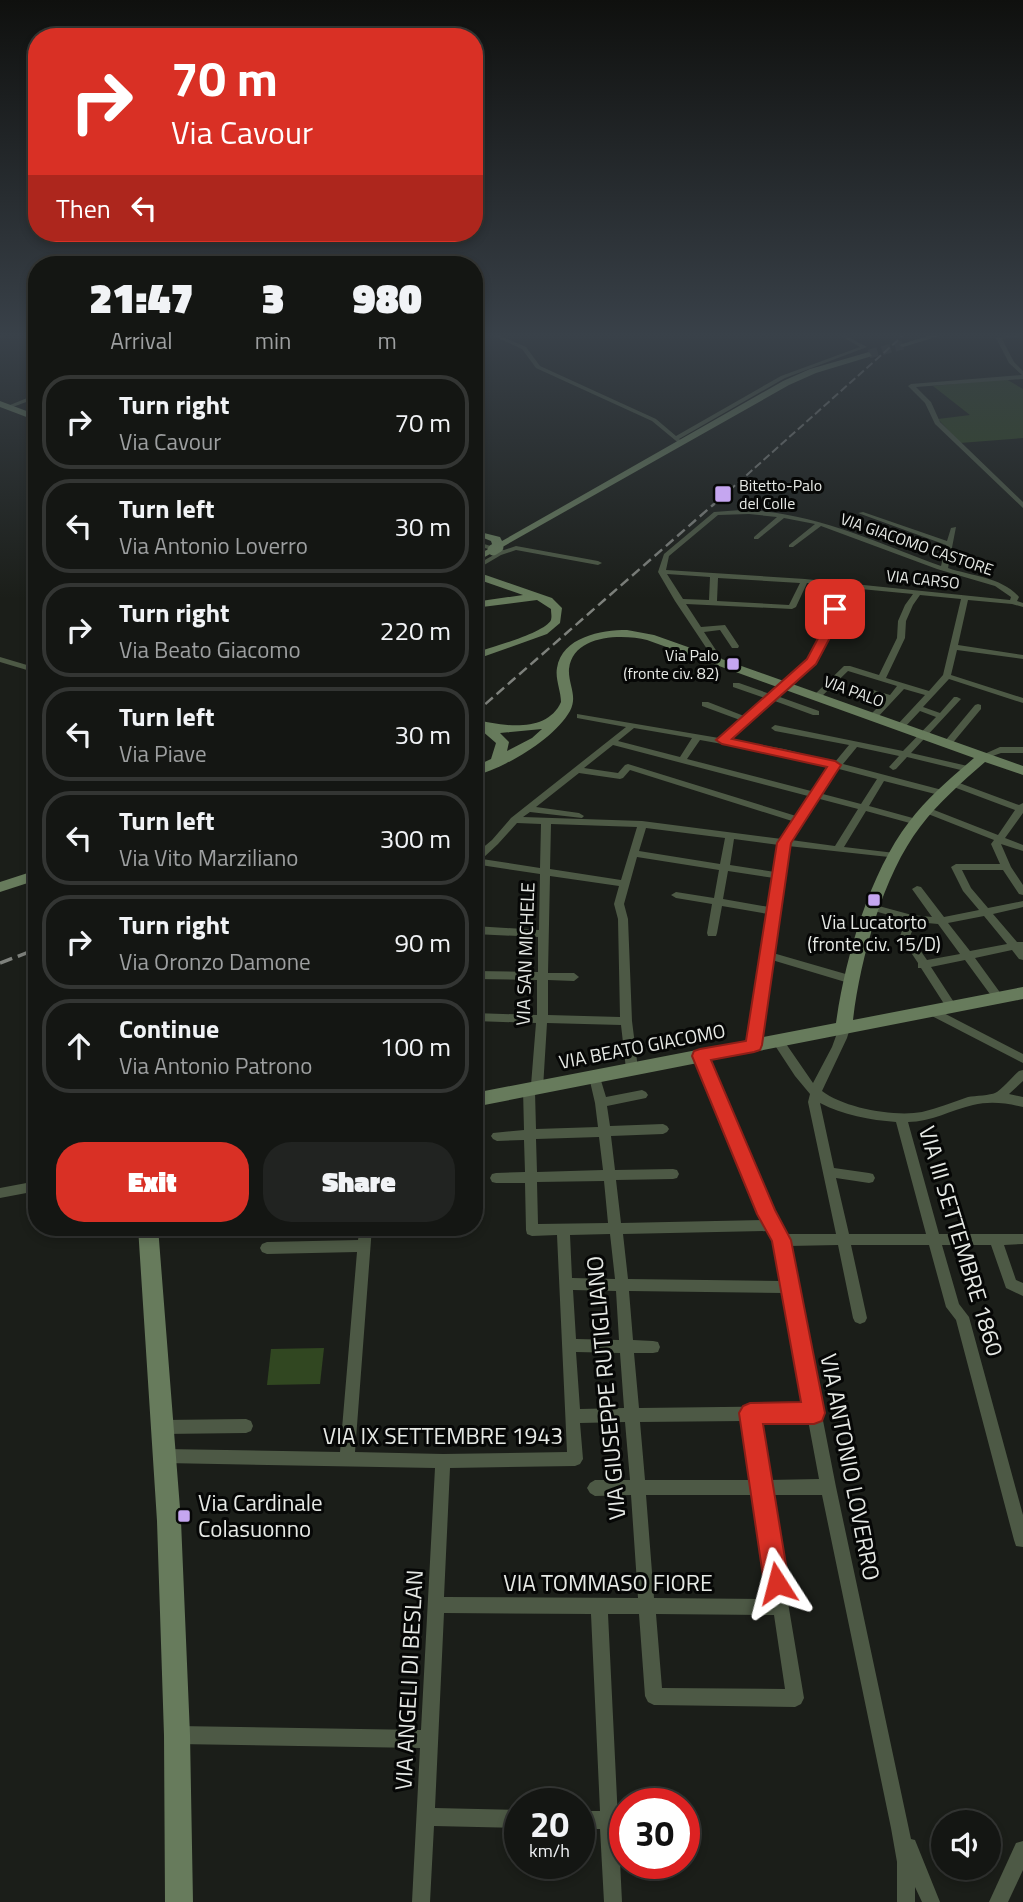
<!DOCTYPE html>
<style>
:root{--surface:#141613;--page:#212321;--text:#f1f3f6;--muted:#9d9fa0;--line:#333533;--accent:#d93025}
body{margin:0;font-family:"Titillium Web",sans-serif;background:var(--page);color:var(--text);height:100vh;display:flex;flex-direction:column;font-size:26px;white-space:nowrap}
*{box-sizing:border-box;margin:0}
p{font-size:23px;color:var(--muted)}
.icon{flex:none;width:38px;height:38px;fill:none;stroke:currentColor;stroke-width:2;stroke-linecap:round;stroke-linejoin:round}
.map{position:relative;flex:1;overflow:hidden}
.drawer{position:absolute;left:28px;top:256px;width:455px;height:980px;display:flex;flex-direction:column;background:var(--surface);border-radius:28px;box-shadow:0 4px 10px #0003,0 0 0 2px var(--line)}
.drawer>*{flex:none}
.hud{position:absolute;left:28px;top:28px;width:455px;height:214px;border-radius:28px;box-shadow:0 4px 10px #0003,0 0 0 2px var(--line);background:#d93025;color:#fff;overflow:hidden}
.tools{position:absolute;left:931px;top:1810px;display:grid;gap:14px}
.tools a{display:grid;place-items:center;width:70px;height:70px;border-radius:50%;background:var(--surface);box-shadow:0 4px 10px #0003,0 0 0 2px var(--line);font-size:35px}
.speed{position:absolute;left:504px;top:1788px;display:flex;gap:14px;font-size:35px;font-weight:700;text-align:center}
.speed>*{display:grid;place-content:center;width:91px;height:91px;border-radius:50%;background:var(--surface);box-shadow:0 4px 10px #0003,0 0 0 2px var(--line);line-height:1}
.speed small{font-size:18px;font-weight:400}
.speed .limit{border:10px solid #d22;background:#fff;color:#111}
.pin{position:absolute;display:grid;place-items:center;width:60px;height:60px;color:#fff;margin:-30px;border-radius:14px;box-shadow:0 4px 10px #0006}
.me{position:absolute;width:77px;margin:-38px;rotate:351deg;stroke-linejoin:round;filter:drop-shadow(0 0 5px #0008)}
.turn{display:flex;align-items:center;gap:24px;height:147px;padding:0 28px;font-size:32px}
.turn .icon{width:91px;height:91px;stroke-width:2.5}
.turn b{display:block;font-size:49px;line-height:60px}
.then{display:flex;align-items:center;height:66px;padding:0 28px;background:#0003;gap:14px;font-size:26px}
.eta{display:flex;justify-content:space-evenly;align-items:center;height:119px;text-align:center}
.eta b{font-size:42px;font-weight:800;line-height:49px}
.primary-button{display:flex;gap:14px;margin-top:auto;padding:14px 28px}
.primary-button a{flex:1;height:80px;border-radius:28px;background:var(--accent);color:#fff;font-size:28px;font-weight:800;line-height:80px;text-align:center}
.primary-button a+a{background:var(--page);color:var(--text)}
ul{padding:0;list-style:none}
li{display:flex;align-items:center;gap:21px;height:94px;margin:0 14px 10px;padding:0 14px;border:4px solid var(--line);border-radius:28px}
li div{flex:1}
li b{display:block;font-size:26px}
li em{font-style:normal}
.map>svg:first-child{display:block}
.green{fill:#314721}
.lines{fill:none;stroke-linecap:round;stroke-linejoin:round}
.secondary-tunnel{stroke:#393c38;stroke-width:9;stroke-dasharray:9 4.5;stroke-linecap:butt}
.street{fill:#4d5945;fill-rule:evenodd}
.secondary{fill:#677b5c;fill-rule:evenodd}
.rail-far2{stroke:#7e817c;stroke-width:2;stroke-dasharray:8 3.5;stroke-linecap:butt}
.rail-far1{stroke:#7e817c;stroke-width:2.5;stroke-dasharray:10 5;stroke-linecap:butt}
.rail{stroke:#7e817c;stroke-width:3.5;stroke-dasharray:13 6;stroke-linecap:butt}
.secondary-bridge{stroke:#677b5c;stroke-width:11}
.route{fill:#d93025;stroke:#8d1f18;stroke-width:2}
.poi-dot{fill:#c5a6f0;stroke:#060706;stroke-width:2.5}
.labels{text-anchor:middle;stroke-width:6;stroke-linejoin:round;paint-order:stroke}
.far-poi-label{font-size:16px;fill:#e6e9e5;stroke:#060706;text-anchor:start}
.far-street-label{font-size:16px;fill:#e6e9e5;stroke:#060706}
.poi-label{font-size:19px;fill:#e6e9e5;stroke:#060706}
.street-label{font-size:19px;fill:#e6e9e5;stroke:#060706}
.near-street-label{font-size:23px;fill:#e6e9e5;stroke:#060706}
.near-poi-label{font-size:23px;fill:#e6e9e5;stroke:#060706;text-anchor:start}
</style>
<div class="map">
<svg width="1023" height="1902" viewBox="0 0 1023 1902">
<rect width="100%" height="100%" fill="#1b1e19"/>
<!-- green -->
<g class="green">
<path d="M1006,379L1023,389V438L960,443L938,419L970,415L933,386Z"/>
<path d="M324,1348L320,1384L267,1385L271,1349Z"/>
</g>
<g class="lines">
<!-- secondary-tunnel -->
<path class="secondary-tunnel" d="M869,354L903,345"/>
<!-- street -->
<g class="street">
<path d="M0,333H17L0,337Z"/>
<path d="M487,333H494L526,347L540,366L656,419L676,436L781,376L860,347L836,333H841L867,347L785,378L679,439L684,443L681,445L652,421L536,368L522,349Z"/>
<path d="M1023,333V336L1002,339L1014,362L1023,371V379L916,387L931,402L940,422L1023,502V508L935,424L925,403L908,386L911,384L1022,375L1009,363L996,338Z"/>
<path d="M37,394V398L10,408L5,407Z"/>
<path d="M741,510C812,511 875,542 941,566L946,545L858,513L863,512L947,541L951,528L956,527L948,568C971,576 1002,577 1019,597L1017,601L1023,603V607L1012,604L968,600L958,645L1023,655V659L957,650L951,675L1023,698V703L949,679L923,707L940,713L954,697H957L961,699L911,753L972,767V771L969,772L907,757L896,769L893,770L889,767L899,756L857,747L843,764L946,791L948,793L943,796L884,781L869,806L920,820L922,822L917,825L866,811L844,847L895,853L898,854L900,856L898,858L788,846L773,953L856,977L857,980L852,984L772,960L758,1049H750L748,1046L768,914L722,906L717,933L716,936H708L707,933L712,904L676,898L671,895L676,892L714,898L719,870L637,857L624,904L628,919L632,1021L638,1069L636,1072H628L626,1069L621,1025L547,1023L543,1088L541,1091L535,1092L536,1129L598,1127L595,1103L589,1077L591,1074H599L606,1097L642,1090L646,1092L648,1095L646,1098L607,1106L610,1126L663,1124L667,1126L669,1129L667,1132L663,1134L611,1136L615,1170L673,1169L677,1170L679,1174L677,1178L673,1179L616,1180L621,1223L763,1220L694,1056L696,1053H704L773,1212L785,1234H836L808,1102L810,1094L795,1076L774,1044L772,1041L774,1038H782L813,1083L832,1047L840,1025H848L850,1028L847,1038L822,1091C844,1108 894,1117 922,1112C938,1108 953,1102 968,1097C975,1096 991,1095 995,1093C1001,1091 1013,1076 1019,1071L1023,1070V1081L1009,1094L1023,1097V1107C1006,1103 990,1101 973,1105C951,1110 931,1122 908,1122L939,1234H1023V1244L1004,1245L1016,1280L1023,1283V1296L1006,1288L991,1245H942L959,1304L969,1317L1023,1515V1547L1016,1546L1014,1540L956,1320L946,1307L929,1245H851L867,1318L865,1322L860,1324L855,1322L853,1318L838,1245L789,1246L836,1487L911,1839L915,1840L940,1902H922L915,1887V1902H897V1862L891,1828L822,1495H770L804,1698L801,1704L795,1707L654,1705L648,1702L645,1696L639,1614H608L622,1902H604L600,1829H579V1811H600L591,1614L444,1613L435,1808L520,1810V1828L434,1826L430,1902H412L420,1748L177,1744L171,1741L168,1735L171,1729L177,1726L421,1730L435,1468L165,1463L160,1461L158,1456L160,1451L165,1449L340,1452L357,1252L267,1254L262,1252L260,1248L262,1244L267,1242L358,1240L360,1227H372L355,1452L443,1454L567,1452L557,1235L532,1236L527,1234L526,1230L525,1183H496L492,1182L490,1178L492,1174L496,1173L525,1172L524,1140L497,1141L493,1139L491,1136L493,1133L524,1130L523,1089L525,1086L531,1085L536,1023L474,1021V1013L537,1015V980L474,979V971L538,972V937L474,934V926L539,930L540,874L474,864V855L492,840L511,818L626,727L577,718V714L719,738L740,720L702,706V702H708L744,716L765,698L733,687V683H739L770,694L809,660L834,612L831,609L843,587L807,583L796,607L792,609L686,604L701,627L725,625L739,646L738,648H732L720,630L704,632L723,661L719,663L715,661L675,601L658,572L664,554L714,512ZM749,514L777,517L754,537V539H758L784,518L815,524L789,545V547H793L821,526L937,569L995,586L1011,597L1010,600L805,579L666,570L669,556L718,515ZM667,574L710,577L709,600L683,599ZM718,578L800,583L789,605L717,601ZM850,588L913,594L905,605L898,621L897,638L879,675L850,666H844L813,696L814,698H820L848,671L897,686L890,695L873,690H870V694L886,699L871,714V718H877L904,689L925,695L898,724V728H904L920,711L936,717L903,751L775,725L771,728L775,731L849,745L835,762L784,749L728,739L772,700L813,715H819V711L777,696L815,663L842,611L839,608ZM920,595L961,599L943,675L929,691L886,678L905,638L906,621L913,605ZM634,728L692,738L680,757L618,741ZM700,740L784,755L831,767L811,791L687,759ZM613,745L808,796L796,816L628,764L625,765L618,773L584,768ZM839,769L877,779L861,804L819,793ZM630,770L792,821L782,839L642,821L523,817L530,812L582,818L584,816L579,813L536,807L579,773L620,779L623,778ZM816,798L858,809L835,846L791,840ZM517,823L541,824L540,868L482,859L498,844ZM551,824L637,827L621,880L550,869ZM646,828L725,838L720,864L639,851ZM734,839L779,845L775,872L730,865ZM728,871L774,878L769,907L723,899ZM550,876L619,886L614,904L618,919L620,1017L548,1015V980L574,981L579,977L574,973H548ZM820,1103C843,1115 870,1120 896,1122L926,1234H849L836,1178L869,1183L873,1182L875,1178L873,1174L869,1173L834,1168ZM599,1137L603,1170L537,1172L536,1139ZM604,1181L608,1223L538,1224L537,1182ZM769,1231L775,1241L782,1281L628,1279L623,1234ZM610,1234L615,1279L572,1278L570,1235ZM573,1290L616,1291L619,1340L576,1339ZM629,1291L784,1293L805,1406L639,1408L634,1353H653L658,1352L660,1347L658,1342L653,1341L633,1340ZM576,1352L620,1353L624,1408L580,1409ZM808,1420L819,1479L768,1480L758,1421ZM744,1421L753,1480H645L640,1422ZM625,1422L630,1480H595L590,1483L587,1488L590,1493L595,1496L631,1495L638,1598L444,1597L450,1468L575,1466L580,1464L583,1459L580,1423ZM646,1495H755L771,1599L654,1598ZM656,1614L774,1615L785,1689L662,1688Z"/>
<path d="M474,541L504,550L516,546L598,561L602,563L598,565L516,550L501,555L474,571V566L499,552L474,545Z"/>
<path d="M0,657L37,668V673L0,662Z"/>
<path d="M978,704L981,705V709L951,745H945V741L975,705Z"/>
<path d="M1000,747H1023V753H1001L984,759L980,756Z"/>
<path d="M954,781L1019,805L1023,803V813L1005,838L1023,845V851L1001,844L1011,867L1023,885V895L1019,894L1003,870H962L971,888L988,908L1023,901V907L993,914L1017,942H1023V960L1019,959L1012,950L975,958L1004,998L1003,1001H995L965,960L931,967L957,1007L956,1010H948L921,968H918V963L900,936L906,920L871,910L870,908L875,905L912,915L932,917L912,889L917,886L921,887L944,917L979,910L963,891L951,867L956,864H1000L991,844L994,840L923,812L921,810L926,807L929,808L998,835L1015,810L951,786L949,784ZM984,916L1007,944L970,951L948,923ZM916,922L938,924L960,954L927,960L910,936Z"/>
<path d="M932,1007L1023,1054V1063L928,1014L926,1011L928,1008Z"/>
<path d="M37,1181V1191L0,1198V1188Z"/>
<path d="M246,1419L251,1421L253,1426L251,1431L246,1433L163,1434L158,1432L156,1427L158,1422L163,1420Z"/>
<path d="M1023,1841V1870L1008,1902H989L1016,1843Z"/>
</g>
<!-- secondary -->
<g class="secondary">
<path d="M937,333H949L903,347L899,345Z"/>
<path d="M869,352L872,356L816,373L789,385L474,563V556L493,547L491,541L476,535V531L500,537L502,541L783,381L810,369Z"/>
<path d="M0,401L37,415V421L0,407Z"/>
<path d="M474,571L552,598L562,608L560,623L547,634L474,660V653C489,648 545,633 551,620C552,616 551,613 551,609L537,600L474,608V602L523,595L474,578Z"/>
<path d="M627,630L654,635L1023,766V775L985,762C962,782 939,802 920,827C883,875 860,960 853,1020L1023,987V999L474,1107V1093L836,1023C845,959 869,874 909,822C927,798 951,778 974,758L647,640C623,634 573,634 569,669C568,684 578,696 570,711C554,739 507,767 474,776V767L491,759L496,743L481,730L474,727V719C501,726 547,734 561,702C561,691 555,679 557,668C562,637 601,630 627,630ZM542,729L532,738L507,751L509,742L500,733Z"/>
<path d="M37,870V880L0,892V882Z"/>
<path d="M138,1227H158L181,1521L190,1735L193,1902H165L164,1735L157,1521Z"/>
</g>
<!-- rail-far2 -->
<path class="rail-far2" d="M712,506L906,333"/>
<!-- rail-far1 -->
<path class="rail-far1" d="M474,714L714,504"/>
<!-- rail -->
<path class="rail" d="M0,963L37,949"/>
<!-- secondary-bridge -->
<path class="secondary-bridge" d="M493,550L498,547"/>
</g>
<!-- sky -->
<linearGradient id="sky" x2="0" y2="1"><stop stop-color="#0f100e"/><stop offset="0.56" stop-color="#394149"/><stop offset="1" stop-color="#394149" stop-opacity="0"/></linearGradient>
<rect width="1023" height="599" fill="url(#sky)"/>
<!-- route -->
<path class="route" d="M835,606L844,611L816,664L732,739L835,761L841,765L791,843L762,1045L760,1050L754,1052L711,1060L775,1210L791,1240L825,1413L822,1421L814,1424H763L789,1583L785,1592L777,1595L768,1592L764,1583L739,1413L743,1406L750,1403L801,1402L772,1241L757,1214L692,1056L694,1051L700,1049L746,1041L777,843L827,767L722,744L716,740L807,659L832,612L829,609Z"/>
<!-- markers -->
<g class="poi-dot">
<rect x="714" y="485" width="18" height="18" rx="3.5"/>
<rect x="726" y="657" width="14" height="14" rx="3.5"/>
<rect x="867" y="893" width="14" height="14" rx="3.5"/>
<rect x="177" y="1509" width="14" height="14" rx="3.5"/>
</g>
<g class="labels">
<!-- far-poi labels -->
<g class="far-poi-label">
<text x="739" y="491">Bitetto-Palo<tspan x="739" dy="18">del Colle</tspan></text>
<text x="719" y="661" text-anchor="end">Via Palo<tspan x="719" dy="18">(fronte civ. 82)</tspan></text>
</g>
<!-- far-street labels -->
<g class="far-street-label">
<text transform="translate(917 544) rotate(19)" y="6">VIA GIACOMO CASTORE</text>
<text transform="translate(923 579) rotate(6)" y="6">VIA CARSO</text>
<text transform="translate(854 691) rotate(20)" y="6">VIA PALO</text>
</g>
<!-- poi labels -->
<g class="poi-label">
<text x="874" y="929">Via Lucatorto<tspan x="874" dy="22">(fronte civ. 15/D)</tspan></text>
</g>
<!-- street labels -->
<g class="street-label">
<text transform="translate(525 954) rotate(-88)" y="7">VIA SAN MICHELE</text>
<text transform="translate(642 1046) rotate(-11)" y="7">VIA BEATO GIACOMO</text>
</g>
<!-- near-street labels -->
<g class="near-street-label">
<text transform="translate(961 1241) rotate(73)" y="8">VIA III SETTEMBRE 1860</text>
<text transform="translate(606 1388) rotate(-95)" y="8">VIA GIUSEPPE RUTIGLIANO</text>
<text x="443" y="1444">VIA IX SETTEMBRE 1943</text>
<text transform="translate(850 1467) rotate(79)" y="8">VIA ANTONIO LOVERRO</text>
<text x="608" y="1591">VIA TOMMASO FIORE</text>
<text transform="translate(409 1680) rotate(-87)" y="8">VIA ANGELI DI BESLAN</text>
</g>
<!-- near-poi labels -->
<g class="near-poi-label">
<text x="198" y="1511">Via Cardinale<tspan x="198" dy="26">Colasuonno</tspan></text>
</g>
</g>
</svg>
<div class="tools">
<a><svg class="icon" aria-label="sound" viewBox="0 0 24 24"><path d="M4 9h4l5-4v14l-5-4H4zM17 9q2 3 0 6"/></svg></a>
</div>
<div class="speed"><div>20<small>km/h</small></div><div class="limit">30</div></div>
<div class="pin" style="left:835px;top:609px;background:#d93025"><svg class="icon" aria-label="arrive" viewBox="0 0 24 24"><path d="M6 21V4h12l-3 4 3 4H6"/></svg></div>
<svg class="me" style="left:777px;top:1583px" viewBox="-20 -20 40 40"><path d="M0-17L14 15 0 8-14 15z" fill="#d93025" stroke="#fff" stroke-width="4"/></svg>
<div class="hud">
<div class="turn"><svg class="icon" aria-label="right" viewBox="0 0 24 24"><path d="M7 20v-9h11M14 6l5 5-5 5"/></svg><div><b>70 m</b>Via Cavour</div></div>
<div class="then">Then<svg class="icon" aria-label="left" viewBox="0 0 24 24"><path d="M17 20v-9H6M10 6l-5 5 5 5"/></svg></div>
</div>
<section class="drawer">
<div class="eta">
<div><b>21:47</b><p>Arrival</p></div>
<div><b>3</b><p>min</p></div>
<div><b>980</b><p>m</p></div>
</div>
<ul>
<li><svg class="icon" aria-label="right" viewBox="0 0 24 24"><path d="M7 20v-9h11M14 6l5 5-5 5"/></svg><div><b>Turn right</b><p>Via Cavour</p></div><em>70 m</em></li>
<li><svg class="icon" aria-label="left" viewBox="0 0 24 24"><path d="M17 20v-9H6M10 6l-5 5 5 5"/></svg><div><b>Turn left</b><p>Via Antonio Loverro</p></div><em>30 m</em></li>
<li><svg class="icon" aria-label="right" viewBox="0 0 24 24"><path d="M7 20v-9h11M14 6l5 5-5 5"/></svg><div><b>Turn right</b><p>Via Beato Giacomo</p></div><em>220 m</em></li>
<li><svg class="icon" aria-label="left" viewBox="0 0 24 24"><path d="M17 20v-9H6M10 6l-5 5 5 5"/></svg><div><b>Turn left</b><p>Via Piave</p></div><em>30 m</em></li>
<li><svg class="icon" aria-label="left" viewBox="0 0 24 24"><path d="M17 20v-9H6M10 6l-5 5 5 5"/></svg><div><b>Turn left</b><p>Via Vito Marziliano</p></div><em>300 m</em></li>
<li><svg class="icon" aria-label="right" viewBox="0 0 24 24"><path d="M7 20v-9h11M14 6l5 5-5 5"/></svg><div><b>Turn right</b><p>Via Oronzo Damone</p></div><em>90 m</em></li>
<li><svg class="icon" aria-label="ahead" viewBox="0 0 24 24"><path d="M12 20V5M6 11l6-6 6 6"/></svg><div><b>Continue</b><p>Via Antonio Patrono</p></div><em>100 m</em></li>
</ul>
<div class="primary-button"><a>Exit</a><a>Share</a></div>
</section>
</div>
